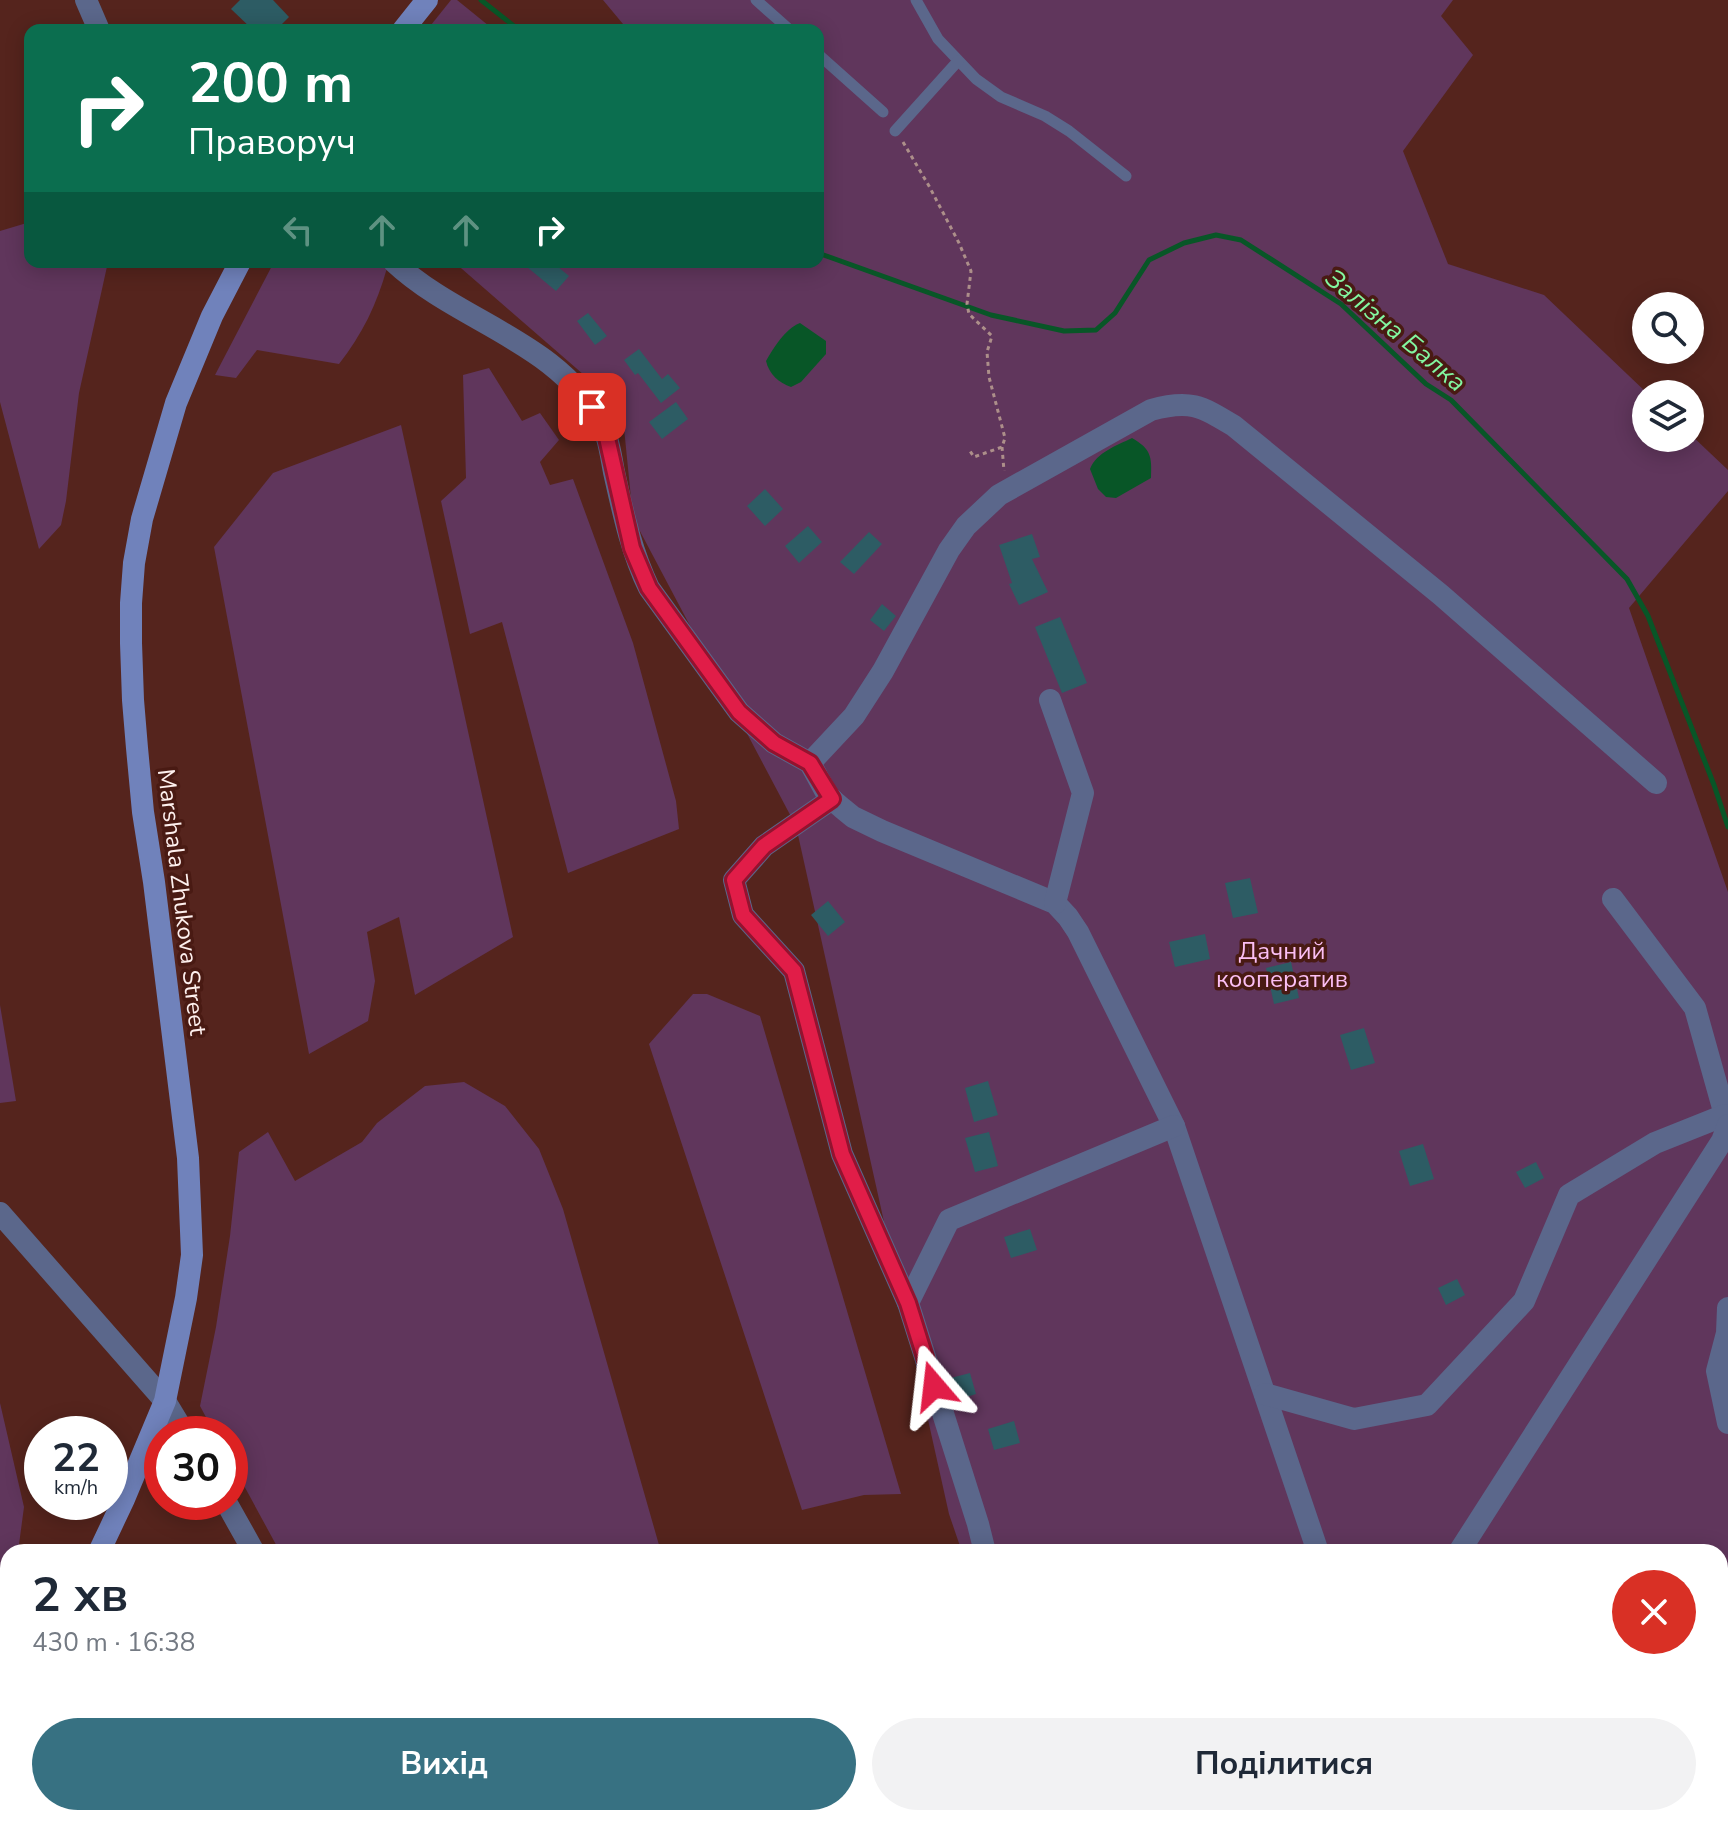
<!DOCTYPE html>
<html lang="uk">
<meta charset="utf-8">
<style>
:root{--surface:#fff;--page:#f2f2f3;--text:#1f2937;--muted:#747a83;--accent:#377182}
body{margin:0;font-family:"Nunito Sans",sans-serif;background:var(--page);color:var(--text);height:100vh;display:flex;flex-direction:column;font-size:30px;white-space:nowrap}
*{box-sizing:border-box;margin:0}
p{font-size:26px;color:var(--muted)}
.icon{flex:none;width:44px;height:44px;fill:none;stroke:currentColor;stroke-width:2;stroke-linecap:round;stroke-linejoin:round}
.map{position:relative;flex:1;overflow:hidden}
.drawer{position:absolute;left:0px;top:1544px;width:1728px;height:282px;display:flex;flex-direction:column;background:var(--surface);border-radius:24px 24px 0 0;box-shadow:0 4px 20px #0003}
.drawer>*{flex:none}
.top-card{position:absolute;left:24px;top:24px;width:800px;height:244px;border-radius:16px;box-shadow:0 4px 20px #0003;background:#0b6e4f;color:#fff;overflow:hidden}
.tools{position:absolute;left:1632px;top:292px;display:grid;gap:16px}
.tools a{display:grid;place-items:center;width:72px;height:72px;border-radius:50%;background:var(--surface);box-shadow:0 4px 20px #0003;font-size:40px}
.speed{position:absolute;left:24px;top:1416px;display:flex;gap:16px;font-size:40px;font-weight:700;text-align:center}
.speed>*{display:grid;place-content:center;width:104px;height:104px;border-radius:50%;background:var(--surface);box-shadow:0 4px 20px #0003;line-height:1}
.speed small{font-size:20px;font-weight:400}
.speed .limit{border:12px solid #d22;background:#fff;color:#111}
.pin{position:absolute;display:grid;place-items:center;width:68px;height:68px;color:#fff;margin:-34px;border-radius:16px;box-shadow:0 4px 12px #0006}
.me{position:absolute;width:88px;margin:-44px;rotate:343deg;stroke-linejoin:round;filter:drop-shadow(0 0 6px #0008)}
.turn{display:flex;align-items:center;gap:28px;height:168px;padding:0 32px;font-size:36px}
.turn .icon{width:104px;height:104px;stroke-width:2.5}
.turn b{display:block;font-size:56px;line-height:68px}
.lanes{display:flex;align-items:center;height:76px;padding:0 32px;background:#0003;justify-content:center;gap:40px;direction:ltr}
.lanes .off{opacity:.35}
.round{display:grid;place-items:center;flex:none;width:84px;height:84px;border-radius:42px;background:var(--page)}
.summary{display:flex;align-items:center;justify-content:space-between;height:136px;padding:0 32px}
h1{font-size:48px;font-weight:700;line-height:60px}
.primary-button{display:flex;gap:16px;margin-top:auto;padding:16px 32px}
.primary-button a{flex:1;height:92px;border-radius:48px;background:var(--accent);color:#fff;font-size:32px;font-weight:700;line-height:92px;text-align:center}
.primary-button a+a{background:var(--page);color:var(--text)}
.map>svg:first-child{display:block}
.green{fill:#60365c}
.water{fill:#085627}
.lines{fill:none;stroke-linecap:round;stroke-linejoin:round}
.stream{stroke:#085627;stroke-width:5}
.building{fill:#2d5c64}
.path{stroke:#ad8f8a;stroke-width:3;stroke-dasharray:4 4;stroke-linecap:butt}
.service{stroke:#5b678b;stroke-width:11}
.minor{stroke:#5b678b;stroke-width:22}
.secondary{stroke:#7082bb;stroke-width:22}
.route-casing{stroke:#92132f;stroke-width:20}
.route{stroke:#e11d48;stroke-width:14}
.labels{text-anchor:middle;stroke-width:7;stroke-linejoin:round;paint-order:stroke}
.street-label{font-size:24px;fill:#fef0ee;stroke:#491a13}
.park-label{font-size:24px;fill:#fbbff4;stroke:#491a13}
.water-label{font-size:26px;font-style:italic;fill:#83f7a0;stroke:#491a13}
</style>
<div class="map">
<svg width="1728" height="1825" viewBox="0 0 1728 1825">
<rect width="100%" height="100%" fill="#55241d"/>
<!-- green -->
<g class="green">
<path d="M451,0H457L494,30H427Z"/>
<path d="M603,0H1453L1441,16L1473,55L1403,151L1448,264L1544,295L1648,394H1646V438H1690V434L1728,470V491L1629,608L1728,892V1825H1056L1054,1818H1720V1552H962L949,1514L796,826L633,518L622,408L454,262H818V30H628Z"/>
<path d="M30,222V262H108L79,393L66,501L61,525L39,549L0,402V231Z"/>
<path d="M274,262H381L387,268C377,304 362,335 339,364L257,350L236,378L215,375Z"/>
<path d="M489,368L522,421L540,413L559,440L540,462L550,485L573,479L633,643L676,801L679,829L568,873L502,622L470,634L441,501L466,478L463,375Z"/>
<path d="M401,425L513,937L415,995L399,917L367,932L375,981L368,1021L309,1054L214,547L273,473Z"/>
<path d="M693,994H707L760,1016L901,1494L864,1495L802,1510L649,1044Z"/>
<path d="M0,1005L16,1101L0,1103Z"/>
<path d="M464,1082L505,1106L539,1149L563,1209L661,1552H280L230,1460V1434H215L200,1406L216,1327L230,1236L239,1152L268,1132L295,1181L362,1142L377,1123L425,1086Z"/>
<path d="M0,1403L24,1507L18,1552H8V1600L0,1616Z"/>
<path d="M46,1818H176L178,1825H16Z"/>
<path d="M426,1818H728L730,1825H430Z"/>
<path d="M908,1818H1023L1022,1825H910Z"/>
</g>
<!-- water -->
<g class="water">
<path d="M800,323L826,341V354L801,382L791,387C779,383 769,374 766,361C774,347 785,329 800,323Z"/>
<path d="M1132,438C1151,449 1152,456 1151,478L1116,498L1106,497L1098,489L1090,469C1097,452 1116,446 1132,438Z"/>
</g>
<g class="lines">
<!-- stream -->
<g class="stream">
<path d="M481,0L519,30"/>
<path d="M818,253L991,315L1064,331L1096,330L1115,313L1149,260L1184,243L1216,235L1241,240L1341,304L1426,384L1451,400L1627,579L1648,616L1714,785L1728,827"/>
</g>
</g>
<!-- building -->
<g class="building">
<path d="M240,0H273L289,17L276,30H253L231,9Z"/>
<path d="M521,262H552L569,276L556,291Z"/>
<path d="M588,313L607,336L595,345L577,321Z"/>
<path d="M639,349L662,379L668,374L680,388L661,403L638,373L635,375L624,360Z"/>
<path d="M676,402L688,419L662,439L649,422Z"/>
<path d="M765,489L783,509L765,526L747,506Z"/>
<path d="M808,526L822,542L799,563L785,546Z"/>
<path d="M869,532L882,544L854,574L840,562Z"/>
<path d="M1032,534L1040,557L1032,559L1048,592L1019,605L1009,584L1012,583L999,545Z"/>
<path d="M882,604L896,616L884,631L870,620Z"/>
<path d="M1060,617L1087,683L1062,693L1035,627Z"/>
<path d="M1250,878L1258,913L1233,918L1225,883Z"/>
<path d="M828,901L845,922L828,936L811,915Z"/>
<path d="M1205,934L1210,959L1175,967L1169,942Z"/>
<path d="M1291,962L1299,998L1274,1004L1266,968Z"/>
<path d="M1364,1028L1375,1063L1351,1070L1340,1035Z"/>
<path d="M988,1081L998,1115L974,1122L965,1088Z"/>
<path d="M989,1132L998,1166L975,1172L965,1138Z"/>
<path d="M1423,1144L1434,1179L1410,1186L1399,1151Z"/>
<path d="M1536,1162L1544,1178L1525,1188L1516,1172Z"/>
<path d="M1030,1229L1037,1250L1011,1258L1004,1237Z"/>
<path d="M1457,1279L1465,1295L1446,1305L1438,1288Z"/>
<path d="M970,1373L976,1394L954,1401L947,1379Z"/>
<path d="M1014,1421L1020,1443L994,1450L988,1429Z"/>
</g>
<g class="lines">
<!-- path -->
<g class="path">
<path d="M903,142L929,186L959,243L971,271L967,304L969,314L992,336L987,352L989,377L1005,438L1002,447L974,457L970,451"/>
<path d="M1002,447L1004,471"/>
</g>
<!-- service -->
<g class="service">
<path d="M756,0L790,30"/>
<path d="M916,0L938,39L976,79L1001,97L1045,116L1069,131L1126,176"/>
<path d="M818,54L883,112"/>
<path d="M895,131L958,61"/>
</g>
<!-- minor -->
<g class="minor">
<path d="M86,0L99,30"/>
<path d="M394,262C459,323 559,341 602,425C609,438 611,457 614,472C623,512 631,551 649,588L739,712L774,743L810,763L828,796L842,808L853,817L882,831L1055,903L1068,917L1078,932L1174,1126L1318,1552"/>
<path d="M1050,700L1083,793L1055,903"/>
<path d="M810,763L854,716L883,671L949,550L966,526L999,495L1151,410C1190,399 1201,406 1234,426L1441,595L1656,783"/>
<path d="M832,799L764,846L734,880L743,915L794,971L842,1154L908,1303"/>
<path d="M1613,899L1695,1008L1725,1115"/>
<path d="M0,1213L165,1401L185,1434"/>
<path d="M1728,1308L1727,1333L1717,1371L1728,1423"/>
<path d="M1265,1394L1354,1419L1427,1405L1524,1301L1569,1195L1655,1143L1725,1115L1728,1119"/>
<path d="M226,1502L254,1552"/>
<path d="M985,1552L978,1524L908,1303L949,1220L1174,1126"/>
<path d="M1459,1552L1722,1141L1728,1125"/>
<path d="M402,1818L405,1825"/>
<path d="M1051,1818L1053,1825"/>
<path d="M1317,1825L1319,1818"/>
</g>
<!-- secondary -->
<g class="secondary">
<path d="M403,30L427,0"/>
<path d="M99,1552L124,1499L165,1401L186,1298L192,1255L188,1158L154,882L143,812L137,748L133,700L131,643V603L134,563L142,519L176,403L212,316L240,262"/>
<path d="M0,1691L8,1683"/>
</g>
</g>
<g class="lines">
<defs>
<path id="route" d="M592,407L605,429L632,548L649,588L739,712L774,743L810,763L832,799L764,846L734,880L743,915L794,971L842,1154L908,1303L934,1386"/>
</defs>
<!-- route casing -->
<use href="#route" class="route-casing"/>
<!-- route -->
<use href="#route" class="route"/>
</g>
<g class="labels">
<!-- street labels -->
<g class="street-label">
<text transform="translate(182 902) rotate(83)" y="8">Marshala Zhukova Street</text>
</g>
<!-- park labels -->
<g class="park-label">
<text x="1282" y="959">Дачний<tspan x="1282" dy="28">кооператив</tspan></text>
</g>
<!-- water labels -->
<g class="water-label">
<text transform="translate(1396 330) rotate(40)" y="9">Залізна Балка</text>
</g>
</g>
</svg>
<div class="tools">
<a><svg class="icon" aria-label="search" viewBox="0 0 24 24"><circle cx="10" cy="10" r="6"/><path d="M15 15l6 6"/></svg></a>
<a><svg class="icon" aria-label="layers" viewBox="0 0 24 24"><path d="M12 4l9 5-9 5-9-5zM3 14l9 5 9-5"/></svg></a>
</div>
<div class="speed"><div>22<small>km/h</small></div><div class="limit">30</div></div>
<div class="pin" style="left:592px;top:407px;background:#d93025"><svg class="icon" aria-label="arrive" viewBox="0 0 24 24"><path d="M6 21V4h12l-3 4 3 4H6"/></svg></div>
<svg class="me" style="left:934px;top:1386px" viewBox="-20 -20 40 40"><path d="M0-17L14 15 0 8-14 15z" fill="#e11d48" stroke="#fff" stroke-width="4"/></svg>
<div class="top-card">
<div class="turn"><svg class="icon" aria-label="right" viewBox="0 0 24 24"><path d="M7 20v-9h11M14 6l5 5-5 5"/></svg><div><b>200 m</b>Праворуч</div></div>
<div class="lanes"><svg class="icon off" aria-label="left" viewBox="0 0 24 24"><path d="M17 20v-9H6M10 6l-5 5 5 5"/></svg><svg class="icon off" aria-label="ahead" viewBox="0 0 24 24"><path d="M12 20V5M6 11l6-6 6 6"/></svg><svg class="icon off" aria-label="ahead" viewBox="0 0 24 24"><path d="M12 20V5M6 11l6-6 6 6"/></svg><svg class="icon" aria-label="right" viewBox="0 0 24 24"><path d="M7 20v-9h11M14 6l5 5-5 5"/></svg></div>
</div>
<section class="drawer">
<div class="summary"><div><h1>2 хв</h1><p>430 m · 16:38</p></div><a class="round" style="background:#d93025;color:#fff"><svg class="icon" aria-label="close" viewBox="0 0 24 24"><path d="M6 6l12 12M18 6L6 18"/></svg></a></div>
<div class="primary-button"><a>Вихід</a><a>Поділитися</a></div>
</section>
</div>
